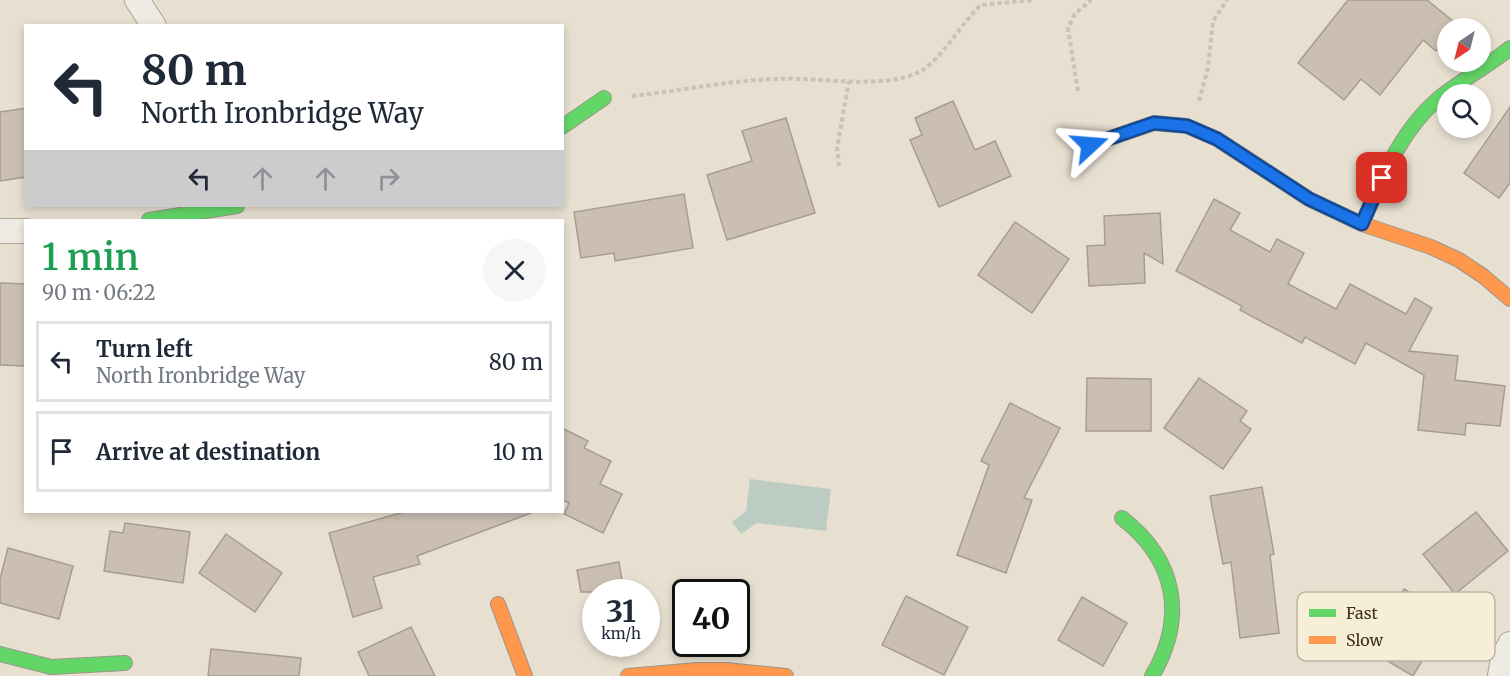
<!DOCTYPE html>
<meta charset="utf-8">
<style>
:root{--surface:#fff;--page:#f6f6f7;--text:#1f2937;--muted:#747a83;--line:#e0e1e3}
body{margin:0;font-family:Merriweather,serif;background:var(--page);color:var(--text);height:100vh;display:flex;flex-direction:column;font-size:22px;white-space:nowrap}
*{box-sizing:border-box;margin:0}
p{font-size:20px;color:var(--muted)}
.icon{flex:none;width:33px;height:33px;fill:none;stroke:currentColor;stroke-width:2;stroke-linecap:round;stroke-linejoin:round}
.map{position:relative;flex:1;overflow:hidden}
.side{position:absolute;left:24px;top:219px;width:540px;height:294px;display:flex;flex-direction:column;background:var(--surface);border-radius:0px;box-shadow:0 3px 9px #0003}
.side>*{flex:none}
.banner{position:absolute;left:24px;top:24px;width:540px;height:183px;border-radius:0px;box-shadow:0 3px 9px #0003;background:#fff;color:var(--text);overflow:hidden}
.needle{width:39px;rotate:215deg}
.buttons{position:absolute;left:1437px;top:18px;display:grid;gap:12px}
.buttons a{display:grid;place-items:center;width:54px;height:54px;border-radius:50%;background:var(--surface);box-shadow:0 3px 9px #0003;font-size:30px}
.speed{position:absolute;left:582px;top:579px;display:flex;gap:12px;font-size:30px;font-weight:700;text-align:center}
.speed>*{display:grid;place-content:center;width:78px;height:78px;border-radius:50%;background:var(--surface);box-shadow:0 3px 9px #0003;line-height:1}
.speed small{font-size:15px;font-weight:400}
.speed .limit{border:3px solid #111;border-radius:9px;background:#fff;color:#111}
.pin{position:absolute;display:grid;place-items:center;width:51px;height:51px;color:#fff;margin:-26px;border-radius:12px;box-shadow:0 3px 9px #0006}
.me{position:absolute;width:66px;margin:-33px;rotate:71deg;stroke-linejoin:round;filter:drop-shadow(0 0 4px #0008)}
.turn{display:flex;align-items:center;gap:21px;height:126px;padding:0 18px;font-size:27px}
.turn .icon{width:78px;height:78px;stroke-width:2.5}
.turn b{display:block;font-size:42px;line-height:51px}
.lanes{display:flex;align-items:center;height:57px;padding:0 18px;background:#0003;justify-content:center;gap:30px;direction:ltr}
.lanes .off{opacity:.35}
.round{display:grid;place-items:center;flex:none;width:63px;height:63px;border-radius:32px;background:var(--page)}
.head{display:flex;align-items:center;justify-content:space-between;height:102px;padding:0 18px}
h1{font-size:36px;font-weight:600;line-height:45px;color:#1e9e55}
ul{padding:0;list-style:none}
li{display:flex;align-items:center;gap:18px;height:81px;margin:0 12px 9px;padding:0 6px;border:3px solid var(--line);border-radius:0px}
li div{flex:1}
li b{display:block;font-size:22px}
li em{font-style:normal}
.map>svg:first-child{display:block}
.water{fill:#bcccc2}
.building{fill:#cbbfb2;stroke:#a89c90;stroke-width:1.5}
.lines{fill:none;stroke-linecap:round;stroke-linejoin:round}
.street-casing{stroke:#ada599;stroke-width:26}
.fast-casing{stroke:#9c958a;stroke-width:16}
.slow-casing{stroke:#9c958a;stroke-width:16}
.path{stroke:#c8c2b9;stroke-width:4;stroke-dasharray:4.5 3;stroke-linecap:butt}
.street{stroke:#efebe3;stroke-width:24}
.fast{stroke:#63d668;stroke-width:14}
.slow{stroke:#ff974d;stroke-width:14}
.route-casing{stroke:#114b97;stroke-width:15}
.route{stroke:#1a73e8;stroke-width:10}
.key{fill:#f7eed8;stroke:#bfb4a1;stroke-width:1.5}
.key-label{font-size:16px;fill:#3d2e20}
</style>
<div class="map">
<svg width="1510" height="676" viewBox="0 0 1510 676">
<rect width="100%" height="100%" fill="#e7e0d1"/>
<!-- water -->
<path class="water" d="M750,479L831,489L826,531L757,523L741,534L732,522L746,511Z"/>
<!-- building -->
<g class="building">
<path d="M1348,0H1427L1458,25L1455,28H1448V37L1436,51L1423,40L1380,95L1361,79L1344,100L1298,63Z"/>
<path d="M953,101L975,150L995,141L1011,176L939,207L910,140L922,135L915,118Z"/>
<path d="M1510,107V183L1499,198L1464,173Z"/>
<path d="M26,108V177L0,181V112Z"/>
<path d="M786,118L815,213L727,240L707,175L752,161L742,131Z"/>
<path d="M684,194L693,248L615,261L614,253L581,258L574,212Z"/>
<path d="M1214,199L1240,213L1230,230L1270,252L1277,239L1304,253L1288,284L1336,309L1350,284L1406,314L1415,298L1432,308L1409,351L1458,356L1455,380L1505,386L1500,426L1466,423L1465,435L1418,430L1424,375L1366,343L1355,364L1305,337L1302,343L1240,310L1242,306L1176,271Z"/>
<path d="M1160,213L1163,264L1144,253L1145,283L1089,286L1087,246L1105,245L1104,216Z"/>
<path d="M1015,222L1069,259L1032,313L978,275Z"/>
<path d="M0,283L26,284V366L0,365Z"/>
<path d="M1087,378L1151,379V431H1086Z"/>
<path d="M1199,378L1247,411L1240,421L1251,429L1223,469L1164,428Z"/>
<path d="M1010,403L1060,428L1024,498L1032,500L1006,573L957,555L989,465L981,461Z"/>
<path d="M562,428L588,441L584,448L611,461L600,484L622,494L603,533L564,514L569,503L562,500Z"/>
<path d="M1262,487L1274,554L1270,555L1279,633L1240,638L1231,562L1223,564L1210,496Z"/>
<path d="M404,512H531V513L417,556L420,564L373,577L382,608L353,617L329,533Z"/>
<path d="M1476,512L1508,551L1455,594L1423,554Z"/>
<path d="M125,523L190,532L183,583L104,571L110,531L123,533Z"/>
<path d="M226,534L282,573L255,612L199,573Z"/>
<path d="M8,548L73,566L59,619L0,603V579Z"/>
<path d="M619,562L624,592H581L577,570Z"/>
<path d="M1404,589L1443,613L1435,627L1440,631L1413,676L1367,649Z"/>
<path d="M906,596L968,627L944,675L882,645Z"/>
<path d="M1082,597L1127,623L1103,666L1058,640Z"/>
<path d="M411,627L435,676H369L358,652Z"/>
<path d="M211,649L301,658L299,676H208Z"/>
</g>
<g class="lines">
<defs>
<g id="street">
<path d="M137,0L154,26"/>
<path d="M0,231H26"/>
<path d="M1500,676L1503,658L1510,644"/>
</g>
<g id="fast">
<path d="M562,127L604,98"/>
<path d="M149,220L237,206"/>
<path d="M1362,224C1382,179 1400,131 1438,99C1461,80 1487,67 1510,48"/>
<path d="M1122,518C1176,560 1187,617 1152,676"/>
<path d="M0,654L51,667L125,663"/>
</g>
<g id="slow">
<path d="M1090,145L1154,123L1187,126L1217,139L1309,199L1362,224L1431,247L1459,260L1483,276L1510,299"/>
<path d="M498,604L525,676"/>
<path d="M628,676L697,670H726L786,676"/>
</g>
</defs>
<!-- street casing -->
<use href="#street" class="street-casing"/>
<!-- fast casing -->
<use href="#fast" class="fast-casing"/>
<!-- slow casing -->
<use href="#slow" class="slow-casing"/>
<!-- path -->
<g class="path">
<path d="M1078,91L1068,28L1075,14L1091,0"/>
<path d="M632,96C681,91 729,80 778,79C819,77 882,90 919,72C940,62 962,22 981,5L1032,0"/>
<path d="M1199,101L1208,68L1213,21L1227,0"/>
<path d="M839,166L837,148L849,81"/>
</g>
<!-- street -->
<use href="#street" class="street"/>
<!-- fast -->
<use href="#fast" class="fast"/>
<!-- slow -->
<use href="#slow" class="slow"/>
</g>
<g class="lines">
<defs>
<path id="route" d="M1090,145L1154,123L1187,126L1217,139L1309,199L1362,224L1382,178"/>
</defs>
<!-- route casing -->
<use href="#route" class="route-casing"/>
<!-- route -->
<use href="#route" class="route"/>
</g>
<!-- legend -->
<rect x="1297" y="592" width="198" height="69" rx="9" class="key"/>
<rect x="1309" y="609" width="27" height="8" fill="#63d668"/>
<rect x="1309" y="636" width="27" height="8" fill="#ff974d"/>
<g class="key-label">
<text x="1346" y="619">Fast</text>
<text x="1346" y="646">Slow</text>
</g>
</svg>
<div class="buttons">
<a><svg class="needle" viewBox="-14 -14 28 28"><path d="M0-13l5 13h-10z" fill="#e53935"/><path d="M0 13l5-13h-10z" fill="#747a83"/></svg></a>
<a><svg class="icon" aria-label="search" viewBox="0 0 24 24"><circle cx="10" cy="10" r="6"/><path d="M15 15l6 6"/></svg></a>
</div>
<div class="speed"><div>31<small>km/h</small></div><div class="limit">40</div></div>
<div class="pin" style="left:1382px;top:178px;background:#d93025"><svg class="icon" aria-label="arrive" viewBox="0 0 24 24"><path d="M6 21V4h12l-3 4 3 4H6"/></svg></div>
<svg class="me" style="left:1090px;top:145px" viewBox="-20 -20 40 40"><path d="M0-17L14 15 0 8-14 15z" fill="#1a73e8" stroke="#fff" stroke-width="4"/></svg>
<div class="banner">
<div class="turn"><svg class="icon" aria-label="left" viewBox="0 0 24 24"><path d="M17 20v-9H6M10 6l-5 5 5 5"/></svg><div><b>80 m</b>North Ironbridge Way</div></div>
<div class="lanes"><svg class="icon" aria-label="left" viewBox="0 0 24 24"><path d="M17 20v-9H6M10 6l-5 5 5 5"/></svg><svg class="icon off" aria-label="ahead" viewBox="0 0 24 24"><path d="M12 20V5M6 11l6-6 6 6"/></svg><svg class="icon off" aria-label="ahead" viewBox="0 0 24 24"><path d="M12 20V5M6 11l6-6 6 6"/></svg><svg class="icon off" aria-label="right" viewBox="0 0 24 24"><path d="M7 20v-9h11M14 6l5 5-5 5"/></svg></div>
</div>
<section class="side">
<div class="head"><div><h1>1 min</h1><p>90 m · 06:22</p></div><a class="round"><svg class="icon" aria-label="close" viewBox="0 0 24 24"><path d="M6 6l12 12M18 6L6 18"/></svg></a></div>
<ul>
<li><svg class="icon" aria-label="left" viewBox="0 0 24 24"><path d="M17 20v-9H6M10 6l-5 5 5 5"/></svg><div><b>Turn left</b><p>North Ironbridge Way</p></div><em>80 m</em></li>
<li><svg class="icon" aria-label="arrive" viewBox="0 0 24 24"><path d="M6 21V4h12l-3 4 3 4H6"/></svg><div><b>Arrive at destination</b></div><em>10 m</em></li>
</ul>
</section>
</div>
